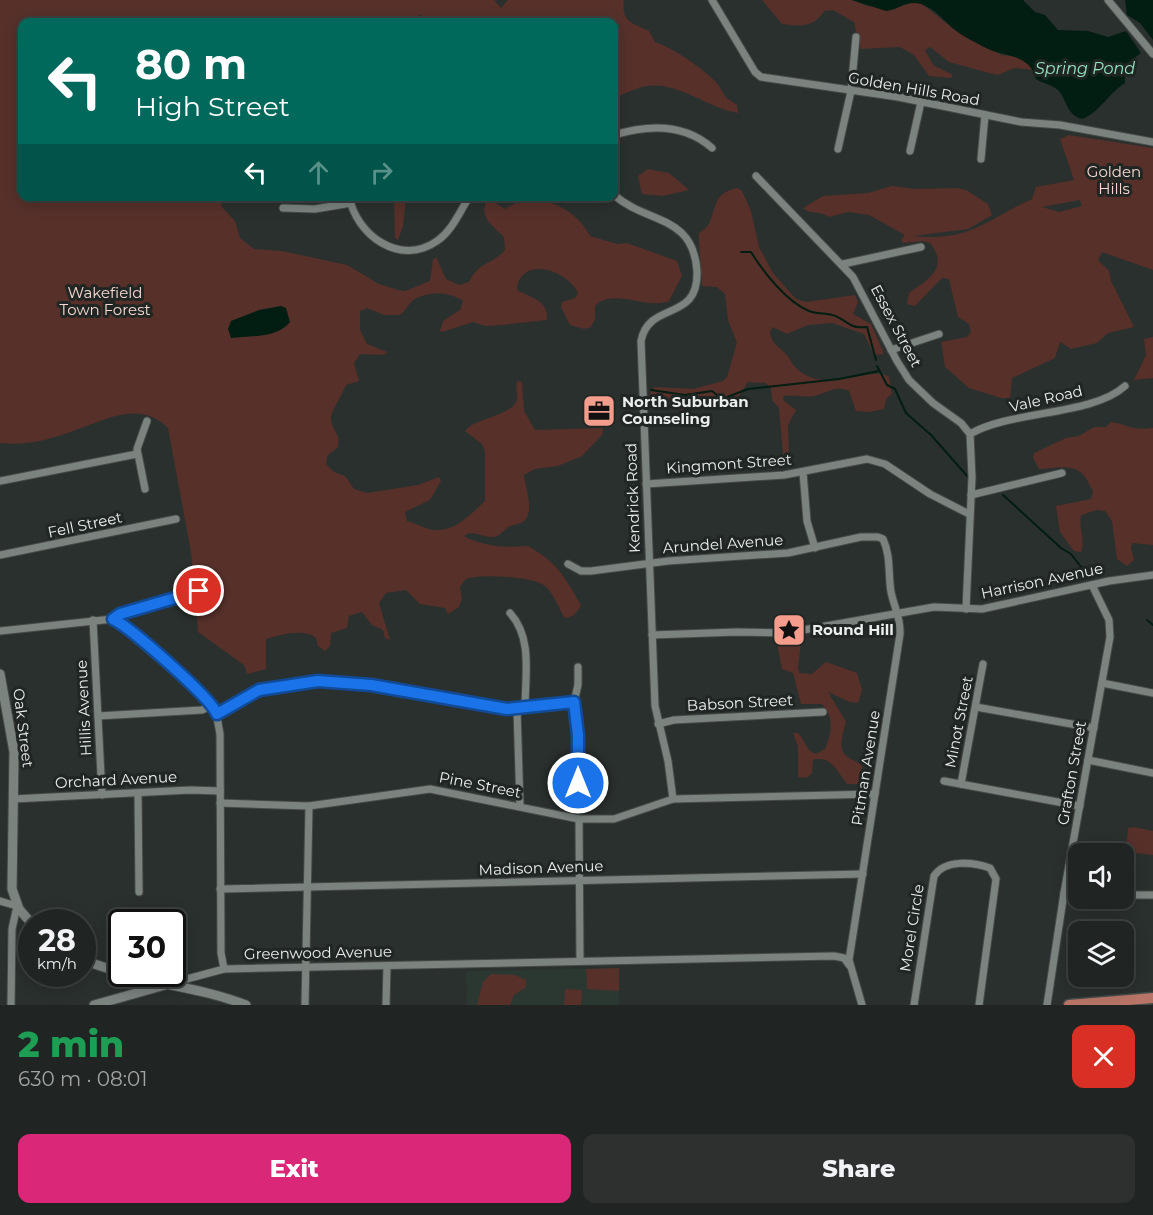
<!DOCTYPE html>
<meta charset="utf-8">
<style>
:root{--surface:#202422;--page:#2d302f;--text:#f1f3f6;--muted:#a2a4a5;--line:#3d4140;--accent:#db2777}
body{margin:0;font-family:Montserrat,sans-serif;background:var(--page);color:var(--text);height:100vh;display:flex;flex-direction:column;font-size:22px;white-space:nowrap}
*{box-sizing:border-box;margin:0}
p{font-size:20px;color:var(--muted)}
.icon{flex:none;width:33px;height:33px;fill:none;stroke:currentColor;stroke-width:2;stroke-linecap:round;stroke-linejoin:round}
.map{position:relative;height:1005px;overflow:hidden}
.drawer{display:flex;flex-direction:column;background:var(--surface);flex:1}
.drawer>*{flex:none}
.guide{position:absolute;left:18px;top:18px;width:600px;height:183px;border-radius:12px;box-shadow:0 3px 15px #0003,0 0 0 2px var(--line);background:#00695c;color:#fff;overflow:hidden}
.tools{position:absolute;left:1068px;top:843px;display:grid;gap:12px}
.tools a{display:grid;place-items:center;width:66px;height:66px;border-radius:12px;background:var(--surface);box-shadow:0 3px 15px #0003,0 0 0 2px var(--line);font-size:30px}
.speed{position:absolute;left:18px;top:909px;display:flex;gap:12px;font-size:30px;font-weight:700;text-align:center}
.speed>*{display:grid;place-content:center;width:78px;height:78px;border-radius:50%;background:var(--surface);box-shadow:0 3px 15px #0003,0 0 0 2px var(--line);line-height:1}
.speed small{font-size:15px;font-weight:400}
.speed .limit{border:3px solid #111;border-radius:9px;background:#fff;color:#111}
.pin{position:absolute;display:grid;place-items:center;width:51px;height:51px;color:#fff;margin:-26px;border:3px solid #fff;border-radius:50%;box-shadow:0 2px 6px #0007}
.me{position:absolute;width:66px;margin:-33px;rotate:0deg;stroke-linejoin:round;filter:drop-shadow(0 0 4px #0008)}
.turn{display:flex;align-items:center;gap:21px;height:126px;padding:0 18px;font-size:27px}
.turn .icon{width:78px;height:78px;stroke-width:2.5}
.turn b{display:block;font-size:42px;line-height:51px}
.lanes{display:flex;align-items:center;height:57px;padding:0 18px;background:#0003;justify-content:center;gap:30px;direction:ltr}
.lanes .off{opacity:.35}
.round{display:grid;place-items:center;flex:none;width:63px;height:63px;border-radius:12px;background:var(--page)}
.headline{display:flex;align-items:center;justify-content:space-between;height:102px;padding:0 18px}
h1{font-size:36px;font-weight:800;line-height:45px;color:#1e9e55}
.primary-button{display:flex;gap:12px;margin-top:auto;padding:12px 18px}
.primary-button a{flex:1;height:69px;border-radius:12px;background:var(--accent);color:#fff;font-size:24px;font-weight:800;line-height:69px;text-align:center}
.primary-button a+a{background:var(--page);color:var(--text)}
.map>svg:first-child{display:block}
.built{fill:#2a3831}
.green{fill:#57302a;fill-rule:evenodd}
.water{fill:#021d12}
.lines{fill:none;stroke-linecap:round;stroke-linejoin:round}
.stream{stroke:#021d12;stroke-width:2}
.minor-casing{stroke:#464b49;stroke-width:9}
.tertiary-casing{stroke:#464b49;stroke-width:11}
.primary-casing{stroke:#464b49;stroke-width:13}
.minor{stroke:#7b837f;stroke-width:7}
.tertiary{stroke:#7b837f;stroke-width:9}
.primary{stroke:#b77467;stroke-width:10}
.route-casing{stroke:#114b97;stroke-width:15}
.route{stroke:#1a73e8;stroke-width:10}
.labels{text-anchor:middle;stroke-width:6;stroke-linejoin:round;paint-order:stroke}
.street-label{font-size:15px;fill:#eaeeec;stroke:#202623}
.park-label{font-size:15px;fill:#f9d7d0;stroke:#202623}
.poi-label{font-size:15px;font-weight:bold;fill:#eaeeec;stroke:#202623;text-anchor:start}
.water-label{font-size:16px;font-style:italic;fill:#93e6c0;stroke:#202623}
</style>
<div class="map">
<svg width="1153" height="1005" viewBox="0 0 1153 1005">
<rect width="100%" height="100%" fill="#2a302d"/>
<!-- built -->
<path class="built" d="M619,968V1005H467L466,971Z"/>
<!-- green -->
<g class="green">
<path d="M0,0H494L501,8L508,0H624C621,22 632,23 649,31L655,42C675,49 699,66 715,81C725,92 719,94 737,105L738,113C707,108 680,82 647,86C637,87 626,94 615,97L614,100V22H442L419,15L412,22H22V196L224,197L221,206L235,221L240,238L254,249L282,251L347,265L379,284L398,290L405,291L430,281L433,260L436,257L446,279L459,285L469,282C480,260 491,266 505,250L504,237C494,227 479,218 486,202L492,201L505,209C534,188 575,206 590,236L617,244L627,243L677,261L682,276L669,301C646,310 613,287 595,306V319L591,327L584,329L570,325L561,307L562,302L575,298L578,293C567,270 523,256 517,287L518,291C532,297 549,302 547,320L502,325L485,326L473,322L442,332L440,331L443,321L460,310L463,301C450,291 425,291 412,301C407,306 405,312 399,315H384L367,308L360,311V330L367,344L387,352L384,355L360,354L354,363L359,381L346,385C343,394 329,414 331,420C333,433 340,431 338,447L327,456L326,464L334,472L345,476L354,489L367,493L418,485L439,477L441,481L430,500L405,512L407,521C416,523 427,530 435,530C455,532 472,513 485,501V452L482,444L465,431C474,418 512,416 517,400C518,394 515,388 517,381L522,382L524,411L535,430L603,428L602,435L582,456L558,466L535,469L524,475C525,486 535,512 524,521C520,525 512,524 507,528C502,532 499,537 492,537C482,537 474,530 465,535V537C487,547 505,548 528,546C558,563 564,576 581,605C578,612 572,618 565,618C558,608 555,595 545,586C533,576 480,574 466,579L460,587L462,598L459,607L448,614L445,608L420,604L406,590L386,593L379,603L390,640L385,638L383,630L372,625L362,612L349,616L347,628L331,633L330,646L325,651L318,646L316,638C303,628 281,635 266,639V669L247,674L244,665L198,632L191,552L168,428C139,399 104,421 73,431C49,440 25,446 0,443Z"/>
<path d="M762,0H852L867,6L894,10L905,3H921L956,31L1001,55L1021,57L1034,70L1014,68L998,75L989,73L949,62L930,47L925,50L933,65L953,75L951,78L929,76L914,55L900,47L861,49L854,22L833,10L824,11C814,28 800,26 782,24Z"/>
<path d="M1069,135L1153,148V270L1102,252L1098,260L1109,271L1111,281L1134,327L1108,333L1097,343L1071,349L1060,342L1055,358L1012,378L1010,398H1001L969,388L945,367L941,342L967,337L971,332L969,324L958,317L949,279L942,278L915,306L907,304L909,293C927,280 950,268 930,243L923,241L903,243L901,240L905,235L869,215L848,212L829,217C820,210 810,215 803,208L823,196L868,193L892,186L915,189L957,188L966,190L988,204L992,215L968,229L913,236C971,242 985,220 1032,199L1036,187L1074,180L1060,139ZM1080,200L1082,206L1059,212L1042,207Z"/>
<path d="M648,169L669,173L689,190L663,196L642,194L638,176Z"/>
<path d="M738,188L742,191L751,211L759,247L773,273L796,299L806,302L855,295L858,302L853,314L871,324L883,351V354L874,355L864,334L832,323L808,325L787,334L773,327L770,332C771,343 778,346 785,353C790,358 792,364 796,368C827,397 873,364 889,377L892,394L886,399L884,409L869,412L856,411L849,391C836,385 827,393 815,396C804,398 795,394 784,396L783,400L796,410L788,425L789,459L783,455L779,408L772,400L771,389L766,383L748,382L736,401C717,409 662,417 649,397L651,390L655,387L693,389L723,381L727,377L737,343L728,320L725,294L717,287L702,286C702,278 698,237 699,233C721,222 705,193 738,188Z"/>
<path d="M394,197H406L403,226L398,240L395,238Z"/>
<path d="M1153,337V378L1134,380L1146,355L1144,339Z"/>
<path d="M1111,422C1130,425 1131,431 1153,428V545L1132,543L1131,548L1134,560L1127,566L1117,559L1112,521L1105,511L1097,510L1081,515C1078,528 1086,540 1081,552L1074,551L1060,532L1056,506L1091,499L1093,490C1089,486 1089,482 1085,477C1074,462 1055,469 1039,469L1033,458L1034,453L1066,438L1079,436L1094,427H1106Z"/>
<path d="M794,638L801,641L798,669L800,673L812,674L826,662L857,673L862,690L858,703L850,702L828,692L846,722C843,733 836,751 849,758C854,761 858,762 862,766L859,784H847C837,771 831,755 813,760L812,773L807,778L798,777V747L793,733H798C805,740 806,751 816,754L825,749C832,733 834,717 822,704H801L793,673L782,669L777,643Z"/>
<path d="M1134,827L1153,831V855L1126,852L1128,828Z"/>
<path d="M619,968V991L587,989L586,969Z"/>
<path d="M491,974L515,975L526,980V987L514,995L510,1005H477L483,982Z"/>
<path d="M565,989L582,990L581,1005H564Z"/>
</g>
<!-- water -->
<g class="water">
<path d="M852,0H1023L1035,12L1045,15L1058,30L1088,31L1108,37L1126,31L1141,53L1124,66L1125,83C1109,93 1099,113 1082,119C1066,115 1067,99 1058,90C1051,84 1044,84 1036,79C1029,52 1003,58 982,46C973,41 962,36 954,29C944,21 934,8 921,4C908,0 899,9 886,11Z"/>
<path d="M1125,0H1153V40L1140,23L1127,15Z"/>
<path d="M281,306L286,308L290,322C278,338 249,336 231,338L228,329L231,321L259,310Z"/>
</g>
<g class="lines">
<!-- stream -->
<g class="stream">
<path d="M741,252H751C764,273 787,302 809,311C816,314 825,313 832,315C839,316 846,323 853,326C857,328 862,327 867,327L876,360"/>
<path d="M877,366L887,385L895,389L906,413L931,435L969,478"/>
<path d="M651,390L685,395L712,391L722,399L748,389L839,379L879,371"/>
<path d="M1003,495L1061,548L1071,554L1085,572"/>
<path d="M1147,620L1153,625"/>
</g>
<defs>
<g id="minor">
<path d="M712,0L755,72L761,77L898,97L1021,122L1060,125L1153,142"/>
<path d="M1108,0L1153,54"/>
<path d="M614,135C647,125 684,123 712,148"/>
<path d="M838,149L851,91L856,37"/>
<path d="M910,151L921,102"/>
<path d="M981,159L985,115"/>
<path d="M756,176L853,277L897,361L909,380L933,403L961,423L970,434L972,477L966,609"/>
<path d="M614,195C647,224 693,214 697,271C699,323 649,300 641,341L655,706L668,761L673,799"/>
<path d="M349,196C356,235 400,267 437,241C453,230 459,212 470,196"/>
<path d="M283,208L315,209L351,203"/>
<path d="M843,264L921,247"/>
<path d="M891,350L939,334"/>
<path d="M970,434C1011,410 1092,416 1125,386"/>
<path d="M803,472L807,521L815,548"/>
<path d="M0,481L137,454"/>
<path d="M646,484L784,475L867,459L885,464L930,494L969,514"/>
<path d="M145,489L137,449L147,421"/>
<path d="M971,495L1062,473"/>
<path d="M0,555L176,519"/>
<path d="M568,564L581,571H591L668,561L788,553L861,537H878L883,539C891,556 888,574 891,592C894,607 901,618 900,634L849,960L862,1005"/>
<path d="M510,613C533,638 525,676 525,709"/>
<path d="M113,619L123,613L199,591"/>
<path d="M93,620L102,795"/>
<path d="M0,631L113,619L205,698L216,712L220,734L221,953L224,969L834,956L844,958L849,965"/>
<path d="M652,635L737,632L786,633L934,607L982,609L1109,581L1153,575"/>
<path d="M578,667V685L574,702L578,735V783"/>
<path d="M1102,683L1153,693"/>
<path d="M976,707L1094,728"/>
<path d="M517,709L520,806"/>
<path d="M217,714L259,690L318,681L371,685L507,709L574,702"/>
<path d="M98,716L202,710L212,705"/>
<path d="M658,724L674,720L823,712"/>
<path d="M1088,760L1153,773"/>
<path d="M944,781L1080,806"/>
<path d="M961,784L983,664"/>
<path d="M138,794L139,892"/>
<path d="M13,799L190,790L220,791"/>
<path d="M220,803L309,806L430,789L579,819H614L673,799L875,794"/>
<path d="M579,819L580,961"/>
<path d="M220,889L863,874"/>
<path d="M1064,893H1078"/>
<path d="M1124,895H1153"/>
<path d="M0,901L17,906L12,929L11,1005"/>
<path d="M168,984L224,969"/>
<path d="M305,1005L309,806"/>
<path d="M386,1005L387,966"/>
<path d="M914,1005L934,876C945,859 973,862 990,868L996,879L979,1005"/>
<path d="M1047,1005L1064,893L1110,637L1109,620L1092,585"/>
</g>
<g id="tertiary">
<path d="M0,674L14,752L12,889L19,909L32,924"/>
<path d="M82,960L122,973"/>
<path d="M124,974C166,986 205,989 246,1005"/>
<path d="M94,1005L165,985"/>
</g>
<path id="primary" d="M1069,1005L1153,998"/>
</defs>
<!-- minor casing -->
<use href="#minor" class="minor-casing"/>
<!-- tertiary casing -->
<use href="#tertiary" class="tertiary-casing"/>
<!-- primary casing -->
<use href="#primary" class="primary-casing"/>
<!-- minor -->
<use href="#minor" class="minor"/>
<!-- tertiary -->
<use href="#tertiary" class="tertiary"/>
<!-- primary -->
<use href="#primary" class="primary"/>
</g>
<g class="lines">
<defs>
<path id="route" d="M199,591L120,614L113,619C131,628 210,697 217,714L259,690L318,681L371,685L507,709L574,702L578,735V783"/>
</defs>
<!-- route casing -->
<use href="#route" class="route-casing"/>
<!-- route -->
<use href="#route" class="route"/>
</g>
<!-- icons -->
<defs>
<symbol id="office-square" viewBox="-11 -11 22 22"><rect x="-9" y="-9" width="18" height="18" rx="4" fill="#f49d8d" stroke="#202623"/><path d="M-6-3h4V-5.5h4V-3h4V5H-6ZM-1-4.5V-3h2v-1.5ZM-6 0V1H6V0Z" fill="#111"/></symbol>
<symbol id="sight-square" viewBox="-11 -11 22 22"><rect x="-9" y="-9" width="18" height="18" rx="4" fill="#f49d8d" stroke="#202623"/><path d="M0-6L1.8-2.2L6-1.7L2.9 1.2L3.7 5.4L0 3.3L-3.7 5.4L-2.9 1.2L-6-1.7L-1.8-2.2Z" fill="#111"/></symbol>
</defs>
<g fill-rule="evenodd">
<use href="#office-square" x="580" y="392" width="38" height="38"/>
<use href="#sight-square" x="770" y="611" width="38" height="38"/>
</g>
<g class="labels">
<!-- street labels -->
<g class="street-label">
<text transform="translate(914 89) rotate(10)" y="5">Golden Hills Road</text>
<text transform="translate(896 326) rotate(62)" y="5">Essex Street</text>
<text transform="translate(1046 399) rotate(-13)" y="5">Vale Road</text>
<text transform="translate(729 464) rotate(-4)" y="5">Kingmont Street</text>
<text transform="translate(633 498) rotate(-92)" y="5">Kendrick Road</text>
<text transform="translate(85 525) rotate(-12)" y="5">Fell Street</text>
<text transform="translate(723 544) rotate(-4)" y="5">Arundel Avenue</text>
<text transform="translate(1042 581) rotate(-12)" y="5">Harrison Avenue</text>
<text transform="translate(740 703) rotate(-3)" y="5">Babson Street</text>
<text transform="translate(84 708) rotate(-93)" y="5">Hillis Avenue</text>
<text transform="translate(959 722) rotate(-79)" y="5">Minot Street</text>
<text transform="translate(23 728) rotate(83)" y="5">Oak Street</text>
<text transform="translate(866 768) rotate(-81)" y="5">Pitman Avenue</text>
<text transform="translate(1072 773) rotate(-80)" y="5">Grafton Street</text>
<text transform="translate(116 780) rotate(-3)" y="5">Orchard Avenue</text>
<text transform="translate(480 785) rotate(11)" y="5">Pine Street</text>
<text transform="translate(541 868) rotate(-2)" y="5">Madison Avenue</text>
<text transform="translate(912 928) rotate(-81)" y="5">Morel Circle</text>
<text transform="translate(318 953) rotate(-1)" y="5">Greenwood Avenue</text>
</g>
<!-- park labels -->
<g class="park-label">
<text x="1114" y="177">Golden<tspan x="1114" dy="17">Hills</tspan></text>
<text x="105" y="298">Wakefield<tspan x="105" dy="17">Town Forest</tspan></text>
</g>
<!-- poi labels -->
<g class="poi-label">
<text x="622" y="407">North Suburban<tspan x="622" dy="17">Counseling</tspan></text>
<text x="812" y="635">Round Hill</text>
</g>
<!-- water labels -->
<g class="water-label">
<text x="1085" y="74">Spring Pond</text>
</g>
</g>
</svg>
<div class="tools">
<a><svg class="icon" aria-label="sound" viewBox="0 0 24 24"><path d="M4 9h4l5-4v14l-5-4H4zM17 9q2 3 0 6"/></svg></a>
<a><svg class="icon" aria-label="layers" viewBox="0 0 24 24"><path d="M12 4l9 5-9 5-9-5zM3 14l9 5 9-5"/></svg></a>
</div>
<div class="speed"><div>28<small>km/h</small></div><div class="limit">30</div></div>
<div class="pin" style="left:199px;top:591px;background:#d93025"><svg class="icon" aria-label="arrive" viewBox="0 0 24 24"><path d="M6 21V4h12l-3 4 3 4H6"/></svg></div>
<svg class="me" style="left:578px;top:783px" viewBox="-20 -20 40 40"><circle r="17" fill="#1a73e8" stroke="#fff" stroke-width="3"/><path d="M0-11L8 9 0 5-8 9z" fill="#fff"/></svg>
<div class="guide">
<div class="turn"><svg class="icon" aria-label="left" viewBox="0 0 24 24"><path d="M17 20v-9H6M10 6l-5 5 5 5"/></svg><div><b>80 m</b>High Street</div></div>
<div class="lanes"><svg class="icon" aria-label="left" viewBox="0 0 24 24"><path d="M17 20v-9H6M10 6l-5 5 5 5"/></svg><svg class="icon off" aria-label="ahead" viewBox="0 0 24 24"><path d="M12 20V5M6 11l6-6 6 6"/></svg><svg class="icon off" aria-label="right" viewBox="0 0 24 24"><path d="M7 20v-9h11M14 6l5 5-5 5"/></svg></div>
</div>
</div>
<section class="drawer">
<div class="headline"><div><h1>2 min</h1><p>630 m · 08:01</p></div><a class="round" style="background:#d93025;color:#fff"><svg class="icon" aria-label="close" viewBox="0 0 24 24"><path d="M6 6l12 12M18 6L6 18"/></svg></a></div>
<div class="primary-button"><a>Exit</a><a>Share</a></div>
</section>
